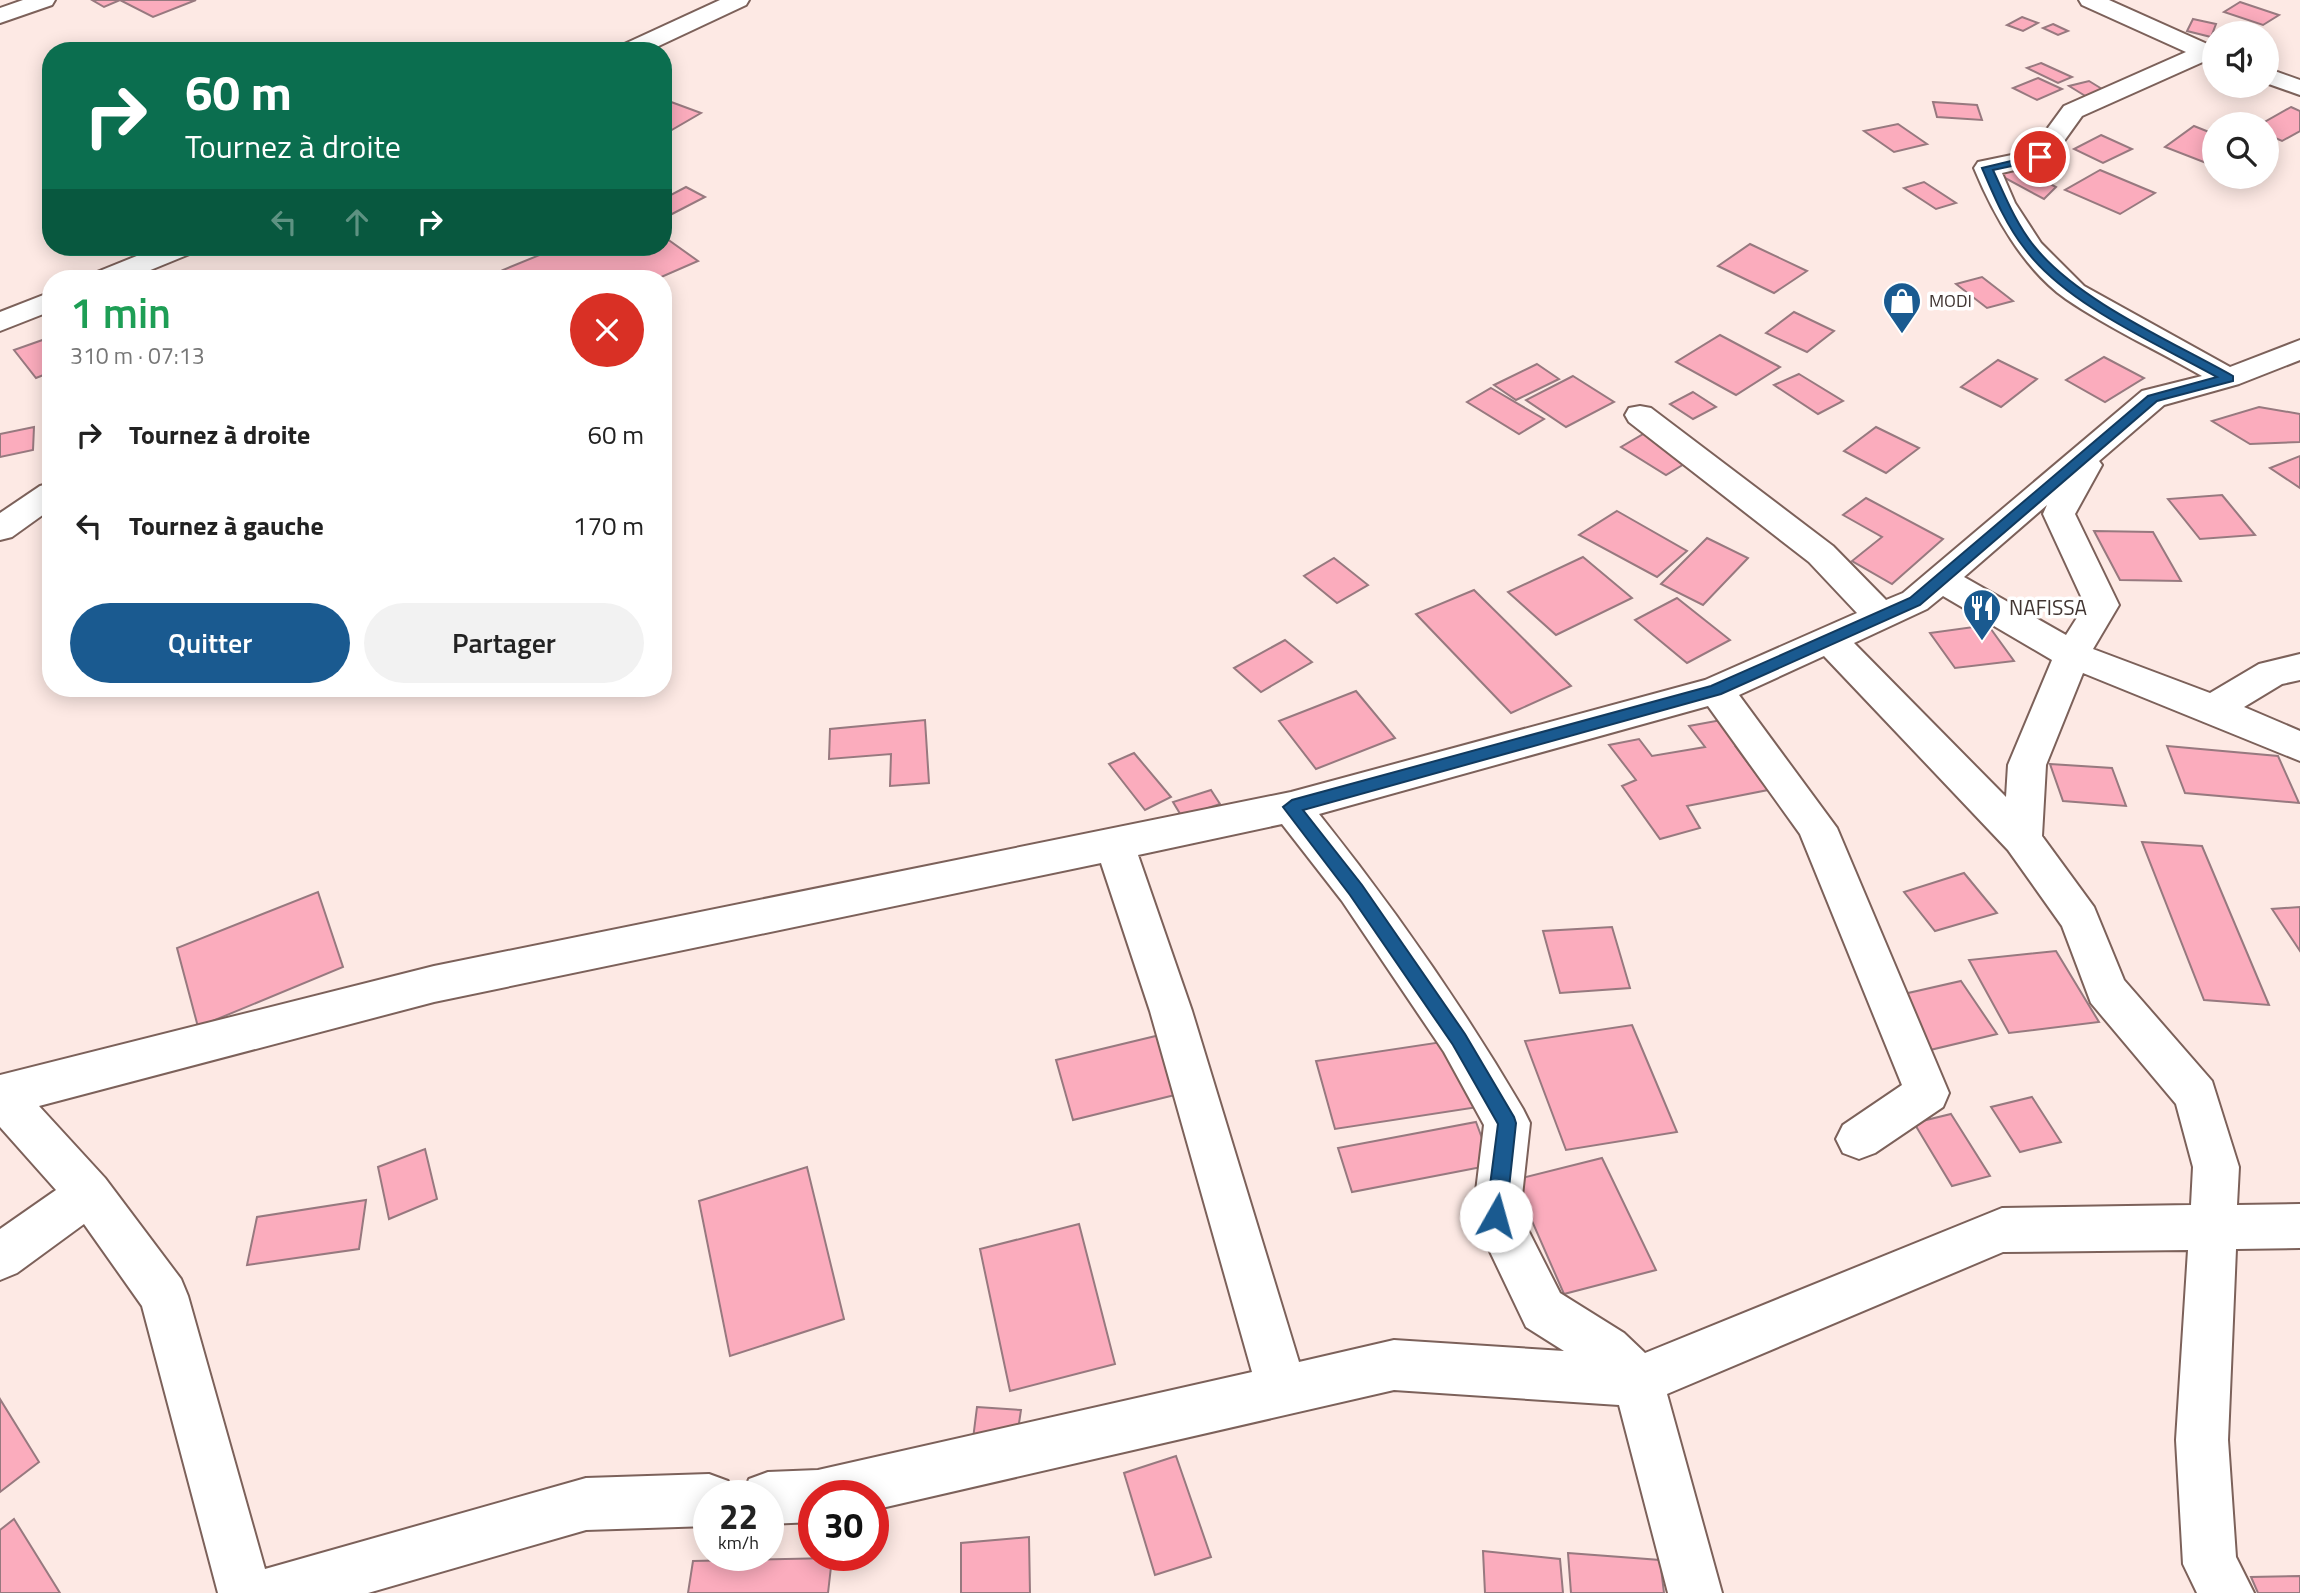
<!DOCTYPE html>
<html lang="fr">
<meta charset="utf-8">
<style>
:root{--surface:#fff;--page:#f2f2f2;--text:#222;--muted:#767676;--accent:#1a5a90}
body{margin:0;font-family:"Titillium Web",sans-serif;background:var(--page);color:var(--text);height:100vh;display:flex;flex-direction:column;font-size:26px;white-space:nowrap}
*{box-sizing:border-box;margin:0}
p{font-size:23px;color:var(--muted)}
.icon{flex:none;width:38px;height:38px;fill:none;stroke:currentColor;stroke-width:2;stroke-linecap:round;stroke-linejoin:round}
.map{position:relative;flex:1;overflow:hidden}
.panel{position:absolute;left:42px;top:270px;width:630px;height:427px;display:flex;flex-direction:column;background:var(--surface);border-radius:28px;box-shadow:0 4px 18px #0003}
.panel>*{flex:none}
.guide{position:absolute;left:42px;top:42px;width:630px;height:214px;border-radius:28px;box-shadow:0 4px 18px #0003;background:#0b6e4f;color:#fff;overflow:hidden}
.controls{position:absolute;left:2202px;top:21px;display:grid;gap:14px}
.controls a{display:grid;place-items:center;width:77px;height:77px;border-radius:50%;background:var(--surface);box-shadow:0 4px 18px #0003;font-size:35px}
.speed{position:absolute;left:693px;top:1480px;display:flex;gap:14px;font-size:35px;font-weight:700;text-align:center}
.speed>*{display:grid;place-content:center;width:91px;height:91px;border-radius:50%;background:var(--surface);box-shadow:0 4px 18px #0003;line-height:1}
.speed small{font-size:18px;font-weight:400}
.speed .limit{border:10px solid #d22;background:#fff;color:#111}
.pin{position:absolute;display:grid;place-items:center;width:60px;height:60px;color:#fff;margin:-30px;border:4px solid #fff;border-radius:50%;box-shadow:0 2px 7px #0007}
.me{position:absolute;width:77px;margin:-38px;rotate:7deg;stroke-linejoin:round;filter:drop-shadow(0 0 5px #0008)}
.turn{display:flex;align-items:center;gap:24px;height:147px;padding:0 28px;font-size:32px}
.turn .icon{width:91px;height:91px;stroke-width:2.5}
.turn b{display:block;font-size:49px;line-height:60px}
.lanes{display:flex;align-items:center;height:66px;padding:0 28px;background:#0003;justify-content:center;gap:35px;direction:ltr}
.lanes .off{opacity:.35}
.round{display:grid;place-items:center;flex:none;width:74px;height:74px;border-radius:37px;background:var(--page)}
.overview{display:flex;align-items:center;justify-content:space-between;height:119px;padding:0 28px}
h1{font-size:42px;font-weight:600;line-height:52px;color:#1e9e55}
.button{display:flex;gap:14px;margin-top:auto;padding:14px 28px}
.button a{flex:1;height:80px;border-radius:42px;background:var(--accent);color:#fff;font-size:28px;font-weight:600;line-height:80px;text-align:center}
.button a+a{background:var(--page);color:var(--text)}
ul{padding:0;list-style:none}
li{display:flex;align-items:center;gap:21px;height:91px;padding:0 28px}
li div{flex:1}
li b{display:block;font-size:26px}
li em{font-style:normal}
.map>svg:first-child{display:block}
.building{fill:#fbacbd;stroke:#97797f;stroke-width:2}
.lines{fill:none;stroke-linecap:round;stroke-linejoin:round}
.minor-casing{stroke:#7c615a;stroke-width:4}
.minor{fill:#fff;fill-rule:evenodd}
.route{fill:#1a5a90;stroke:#113a5e;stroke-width:2}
.labels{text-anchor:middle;stroke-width:7;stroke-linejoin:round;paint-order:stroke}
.far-poi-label{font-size:18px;fill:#413532;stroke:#fff;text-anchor:start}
.poi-label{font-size:21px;fill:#413532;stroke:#fff;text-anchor:start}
</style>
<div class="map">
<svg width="2300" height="1593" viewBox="0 0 2300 1593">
<rect width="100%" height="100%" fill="#fde9e4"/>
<!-- building -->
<g class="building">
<path d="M92,0H196L153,17L120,0L104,7Z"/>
<path d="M2240,2L2279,15L2263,25L2224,12Z"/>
<path d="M2022,17L2038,23L2023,31L2007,25Z"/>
<path d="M2193,19L2216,24L2211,37L2187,31Z"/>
<path d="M2053,24L2068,31L2058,35L2043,28Z"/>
<path d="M2041,63L2072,77L2058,83L2027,68Z"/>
<path d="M2038,78L2062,89L2037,100L2013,88Z"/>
<path d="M2089,81L2107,92L2087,97L2069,86Z"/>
<path d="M663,99L701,113L663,135Z"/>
<path d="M1933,102L1977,105L1982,120L1937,117Z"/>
<path d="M2291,107L2300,111V131L2282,141L2266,134V124H2261Z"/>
<path d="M1898,124L1927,144L1894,152L1864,131Z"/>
<path d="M2194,126L2214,134V166L2165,147Z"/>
<path d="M2101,135L2132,149L2103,163L2074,149Z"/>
<path d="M2013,164L2056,187L2044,199L1994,172Z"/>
<path d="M2100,170L2155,193L2120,214L2065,190Z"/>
<path d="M1924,182L1956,203L1936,209L1904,188Z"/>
<path d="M686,187L705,197L672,214L663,209V199Z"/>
<path d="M663,236L698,261L659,278H513L503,270L559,247H663Z"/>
<path d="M1750,244L1807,271L1774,293L1718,266Z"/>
<path d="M1982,277L2013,301L1987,308L1956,284Z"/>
<path d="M1794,312L1834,331L1807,352L1766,333Z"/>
<path d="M1720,335L1780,367L1736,395L1676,362Z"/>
<path d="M51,337V372L36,378L14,350Z"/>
<path d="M2104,357L2144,378L2105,402L2066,380Z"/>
<path d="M1998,360L2037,379L2001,407L1961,387Z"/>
<path d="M1537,364L1559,379L1516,400L1494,385Z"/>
<path d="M1799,374L1843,401L1818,414L1774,385Z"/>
<path d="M1573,376L1614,402L1566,427L1526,400Z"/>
<path d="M1491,388L1544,419L1519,434L1467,402Z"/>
<path d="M1693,392L1716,407L1693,419L1670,404Z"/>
<path d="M2259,407L2300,414V442L2250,444L2212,421Z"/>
<path d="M34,427L33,450L0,457V434Z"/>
<path d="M1876,427L1919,448L1886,473L1844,451Z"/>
<path d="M1645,433L1689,461L1666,475L1621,447Z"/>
<path d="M2300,456V488L2270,468Z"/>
<path d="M2222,495L2255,535L2200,539L2168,499Z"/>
<path d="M1866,498L1943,539L1892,584L1852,561L1882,537L1843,515Z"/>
<path d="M1617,511L1687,551L1657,577L1579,535Z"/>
<path d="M2094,531L2153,532L2181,581L2120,580Z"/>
<path d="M1707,538L1748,558L1703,605L1661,584Z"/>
<path d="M1583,557L1632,598L1556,635L1508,592Z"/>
<path d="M1334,558L1368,585L1337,603L1304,576Z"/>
<path d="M1474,590L1571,686L1511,713L1416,614Z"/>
<path d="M1677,598L1730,640L1687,663L1635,620Z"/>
<path d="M1988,625L2014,661L1955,668L1930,633Z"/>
<path d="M1285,640L1312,662L1261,692L1234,668Z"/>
<path d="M1356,691L1395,738L1316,769L1279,721Z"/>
<path d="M1732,718L1753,747H1736L1768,790L1687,806L1700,828L1660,839L1622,786L1636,780L1609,745L1639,739L1652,756L1705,747L1689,726Z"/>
<path d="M925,720L929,783L890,786L891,754L829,759L830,729Z"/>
<path d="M2167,746L2278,756L2299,803L2185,793Z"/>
<path d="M1134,753L1171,797L1145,810L1109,764Z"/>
<path d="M2050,764L2112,768L2126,806L2063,801Z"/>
<path d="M1211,790L1220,804L1182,817L1173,802Z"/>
<path d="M2142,842L2202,846L2269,1005L2204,1000Z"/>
<path d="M1964,873L1997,913L1935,931L1904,892Z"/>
<path d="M318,892L343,967L198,1027L177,948Z"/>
<path d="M2300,907V951L2272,909Z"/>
<path d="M1612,927L1630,988L1560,993L1543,931Z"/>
<path d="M2056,951L2099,1022L2009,1033L1969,960Z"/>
<path d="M1961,981L1997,1034L1930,1050L1895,996Z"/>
<path d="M1632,1025L1677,1132L1566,1150L1525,1041Z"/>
<path d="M1164,1034L1183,1093L1073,1120L1056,1060Z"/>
<path d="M1455,1040L1478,1107L1335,1129L1316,1061Z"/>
<path d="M2032,1097L2061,1142L2020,1152L1991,1107Z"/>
<path d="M1951,1114L1990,1176L1952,1186L1914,1123Z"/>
<path d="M1476,1122L1492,1165L1352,1192L1338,1148Z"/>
<path d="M425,1149L437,1199L389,1219L378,1167Z"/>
<path d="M1602,1158L1656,1270L1564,1294L1514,1180Z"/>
<path d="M807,1167L844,1319L730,1356L699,1201Z"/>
<path d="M366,1200L359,1249L247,1265L257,1217Z"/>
<path d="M1079,1224L1115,1364L1010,1391L980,1249Z"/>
<path d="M0,1399L39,1462L0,1492Z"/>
<path d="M977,1407L1021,1410L1015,1450L972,1447Z"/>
<path d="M1176,1456L1211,1557L1155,1575L1124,1473Z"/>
<path d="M14,1519L60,1593H0V1530Z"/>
<path d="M1029,1537L1030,1593H961V1543Z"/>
<path d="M1483,1551L1560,1559L1563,1593H1485Z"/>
<path d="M1568,1553L1660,1560L1664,1593H1571Z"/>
<path d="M832,1558L828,1593H688L693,1561Z"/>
<path d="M2300,1576V1593H2258L2251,1577Z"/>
</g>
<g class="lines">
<defs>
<g id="minor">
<path d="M23,0H55L52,5L0,23V8Z"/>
<path d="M720,0H749L746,5L648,51H616L620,46Z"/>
<path d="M2079,0H2109L2214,47V63L2205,61L2082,116L2049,162L2002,173L2015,203L2041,243L2084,286L2230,367L2300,340V360L2239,384L2164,405L2099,461L2102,465L2075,514L2119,605L2093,649L2210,693L2259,664L2300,654V680L2282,684L2244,707L2300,731V761L2083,673L2046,765L2042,836L2094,907L2124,980L2212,1081L2239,1167L2237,1205L2300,1204V1248L2236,1249L2228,1440L2236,1557L2254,1593H2197L2183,1564L2176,1440L2188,1250L2003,1252L1667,1394L1722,1593H1668L1619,1405L1394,1390L873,1510V1496H814V1522L768,1524V1496H742L749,1479L768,1472L818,1470L1252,1372L1150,1011L1101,863L434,1002L39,1106L105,1178L181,1279L188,1296L265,1569L586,1478L709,1474L728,1481L734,1496H709V1526L586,1530L368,1593H218L142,1306L84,1224L17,1273L0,1280V1229L56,1190L0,1127V1075L434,966L1291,792L1705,680L1857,613L1809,562L1629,422L1625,415L1629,408L1640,406L1651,408L1833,546L1886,600L1903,593L2142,391L2202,376C2157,350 2108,328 2066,299C2024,270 1993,214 1974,168L1978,162L2031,151L2064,106L2186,52L2082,5ZM2047,505L2043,514L2085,605L2066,635L1964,577ZM1943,596L2052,660L2008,765L2006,797L1854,643L1927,609ZM1824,656L2008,850L2062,926L2091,1003L2176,1104L2193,1167L2191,1205L2002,1208L1645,1353L1624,1333L1560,1293L1520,1214L1530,1123L1523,1109C1462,1005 1394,908 1319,814L1708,706L1800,834L1902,1085L1843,1125L1836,1139L1843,1153L1859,1159L1875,1153L1943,1107L1949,1093L1837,828L1739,695ZM1282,824L1342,901L1444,1052L1484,1125L1473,1216L1526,1327L1564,1351L1394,1340L1299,1362L1192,1011L1138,855Z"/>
<path d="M2266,68L2300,80V95L2266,83Z"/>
<path d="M159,247H196L192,253L131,278H93L97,272Z"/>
<path d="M51,292V311L0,331V312Z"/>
<path d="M51,483V509L12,537L0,540V513L40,486Z"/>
</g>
</defs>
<!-- minor casing -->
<use href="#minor" class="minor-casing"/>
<!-- minor -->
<use href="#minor" class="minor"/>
</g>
<!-- route -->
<path class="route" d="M2040,154L2045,157L2044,159L1993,170C2005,196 2016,224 2034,246C2078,301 2171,341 2233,376V381L2157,401L1920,605L1721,694L1303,810L1362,885L1465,1034L1514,1117L1516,1123L1506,1216L1503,1222L1496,1225L1489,1222L1486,1216L1498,1124L1453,1045L1350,895L1283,807L1292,800L1711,686L1910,598L2148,396L2217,377C2156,343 2067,305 2025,249C2006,225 1994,196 1982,168Z"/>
<!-- icons -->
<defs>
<symbol id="shop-pin" viewBox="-11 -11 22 30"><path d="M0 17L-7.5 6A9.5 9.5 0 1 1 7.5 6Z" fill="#1a5a90" stroke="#fff"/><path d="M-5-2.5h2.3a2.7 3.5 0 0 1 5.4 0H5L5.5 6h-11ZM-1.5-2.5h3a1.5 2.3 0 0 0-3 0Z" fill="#fff"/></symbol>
<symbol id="restaurant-pin" viewBox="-11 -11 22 30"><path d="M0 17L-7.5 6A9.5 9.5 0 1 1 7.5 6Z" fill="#1a5a90" stroke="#fff"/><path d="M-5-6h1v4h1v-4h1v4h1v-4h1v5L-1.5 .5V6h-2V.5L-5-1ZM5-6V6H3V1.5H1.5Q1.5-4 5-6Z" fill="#fff"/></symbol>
</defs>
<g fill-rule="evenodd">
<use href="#shop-pin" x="1880" y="279" width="44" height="60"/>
<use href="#restaurant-pin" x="1960" y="586" width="44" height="60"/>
</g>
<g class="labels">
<!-- far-poi labels -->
<g class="far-poi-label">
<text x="1929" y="307">MODI</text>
</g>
<!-- poi labels -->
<g class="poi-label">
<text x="2009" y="615">NAFISSA</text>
</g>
</g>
</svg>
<div class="controls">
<a><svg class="icon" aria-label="sound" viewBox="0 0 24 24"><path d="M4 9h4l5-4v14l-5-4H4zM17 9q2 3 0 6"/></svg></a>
<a><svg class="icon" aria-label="search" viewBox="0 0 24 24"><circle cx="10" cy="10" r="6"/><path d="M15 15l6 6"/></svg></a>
</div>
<div class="speed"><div>22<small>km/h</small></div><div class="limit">30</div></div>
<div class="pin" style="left:2040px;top:157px;background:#d93025"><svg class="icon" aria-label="arrive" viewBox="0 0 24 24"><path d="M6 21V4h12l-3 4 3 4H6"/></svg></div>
<svg class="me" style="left:1496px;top:1216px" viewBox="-20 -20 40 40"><circle r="19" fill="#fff"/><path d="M0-13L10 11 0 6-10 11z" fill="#1a5a90"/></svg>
<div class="guide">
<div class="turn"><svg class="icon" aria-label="right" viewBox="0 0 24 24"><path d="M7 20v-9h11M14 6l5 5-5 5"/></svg><div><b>60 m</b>Tournez à droite</div></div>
<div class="lanes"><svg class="icon off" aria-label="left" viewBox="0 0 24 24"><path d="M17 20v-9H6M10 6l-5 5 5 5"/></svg><svg class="icon off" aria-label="ahead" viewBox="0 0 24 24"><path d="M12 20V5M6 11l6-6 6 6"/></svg><svg class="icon" aria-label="right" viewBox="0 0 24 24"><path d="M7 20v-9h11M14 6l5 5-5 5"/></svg></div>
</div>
<section class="panel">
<div class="overview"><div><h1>1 min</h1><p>310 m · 07:13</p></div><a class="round" style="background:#d93025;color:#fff"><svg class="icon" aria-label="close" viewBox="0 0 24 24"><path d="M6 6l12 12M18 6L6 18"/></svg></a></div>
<ul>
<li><svg class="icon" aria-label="right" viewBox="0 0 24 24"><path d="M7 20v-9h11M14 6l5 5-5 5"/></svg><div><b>Tournez à droite</b></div><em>60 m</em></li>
<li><svg class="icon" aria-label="left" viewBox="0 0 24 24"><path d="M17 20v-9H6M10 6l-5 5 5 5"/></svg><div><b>Tournez à gauche</b></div><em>170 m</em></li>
</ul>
<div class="button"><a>Quitter</a><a>Partager</a></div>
</section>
</div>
